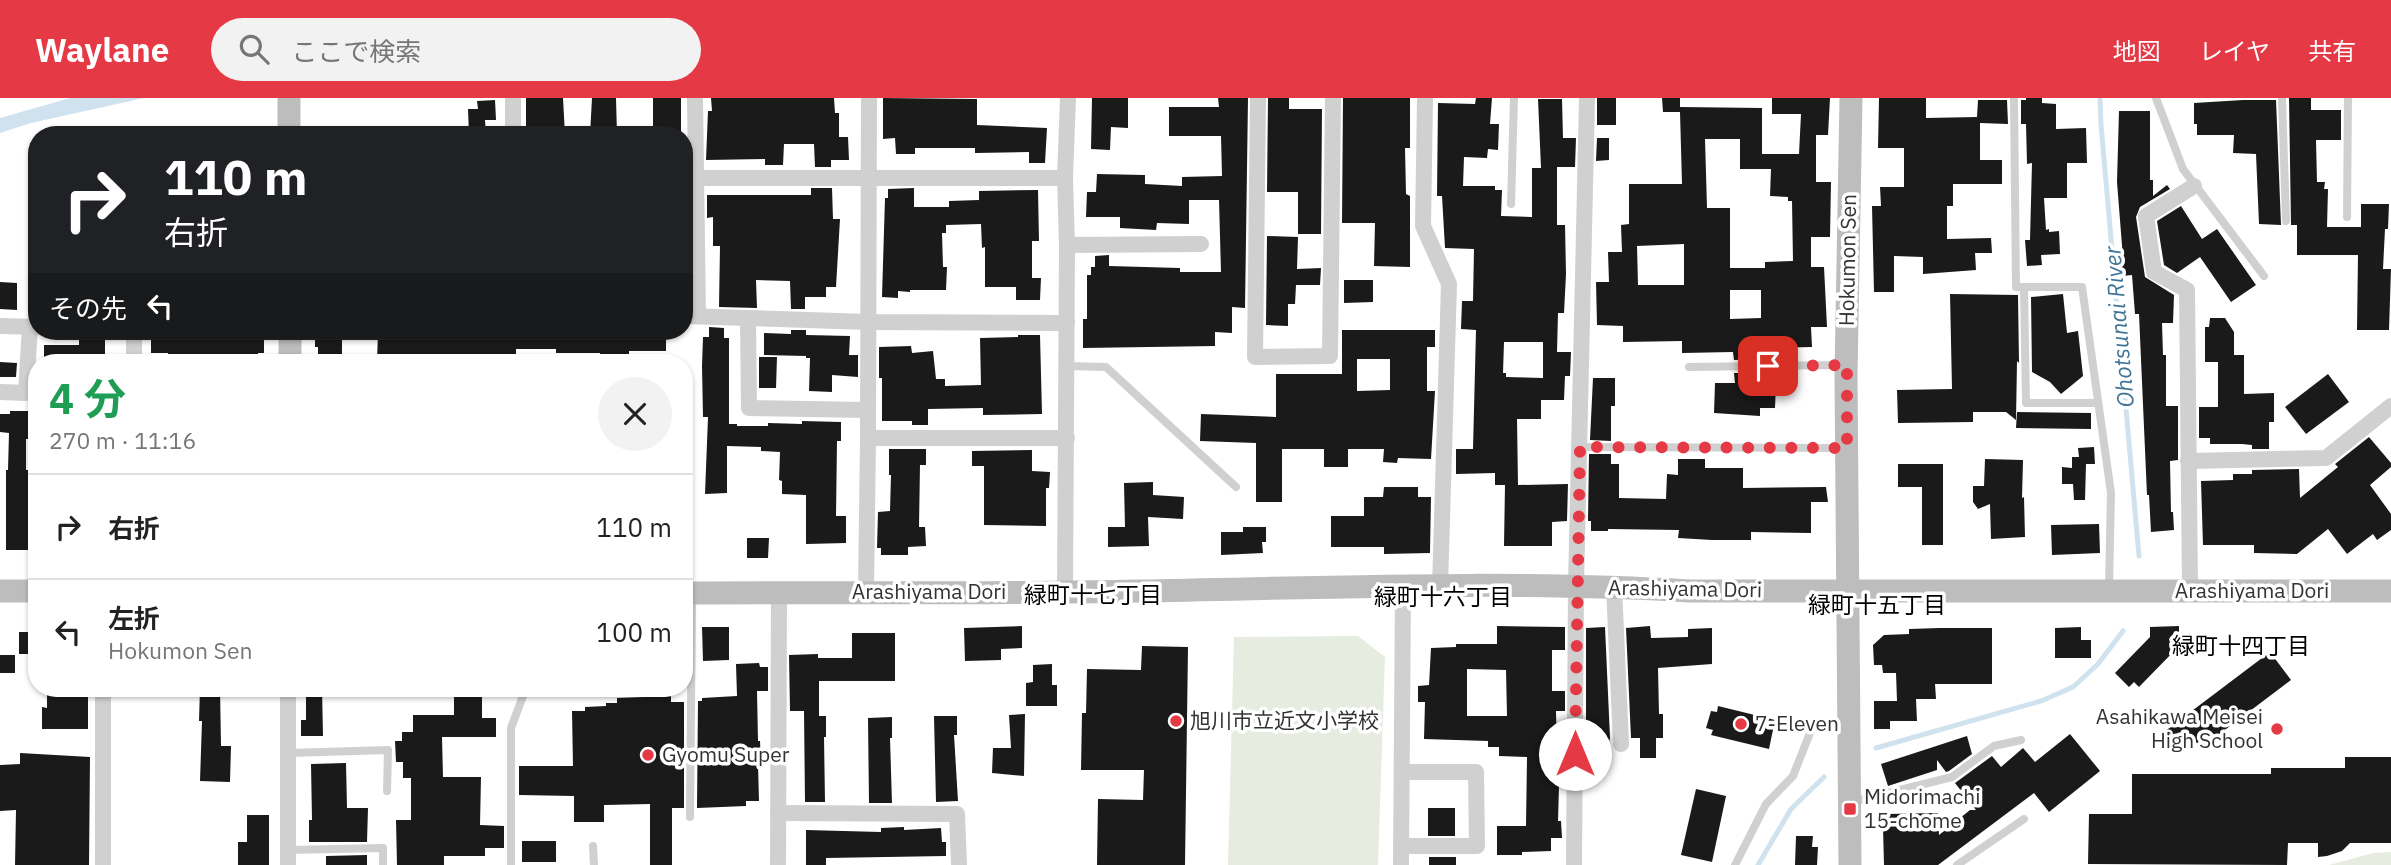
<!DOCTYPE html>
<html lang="ja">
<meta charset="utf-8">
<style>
:root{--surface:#fff;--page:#f2f2f2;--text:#222;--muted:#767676;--line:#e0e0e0;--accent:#e63946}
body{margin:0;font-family:"IBM Plex Sans","Noto Sans JP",sans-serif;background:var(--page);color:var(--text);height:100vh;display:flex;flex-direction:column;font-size:26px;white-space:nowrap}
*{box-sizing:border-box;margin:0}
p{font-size:23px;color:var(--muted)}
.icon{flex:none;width:38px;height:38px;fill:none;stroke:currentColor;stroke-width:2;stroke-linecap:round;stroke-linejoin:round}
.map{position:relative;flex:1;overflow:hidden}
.drawer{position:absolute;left:28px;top:256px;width:665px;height:343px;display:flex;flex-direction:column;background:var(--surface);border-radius:28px;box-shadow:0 2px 5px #0004}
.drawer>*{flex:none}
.guide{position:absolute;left:28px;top:28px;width:665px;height:214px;border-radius:28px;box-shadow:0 2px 5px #0004;background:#202124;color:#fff;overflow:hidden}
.pin{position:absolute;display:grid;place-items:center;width:60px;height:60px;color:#fff;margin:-30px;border-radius:14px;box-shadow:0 4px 10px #0006}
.me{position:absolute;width:77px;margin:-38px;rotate:0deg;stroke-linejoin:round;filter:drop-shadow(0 0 5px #0008)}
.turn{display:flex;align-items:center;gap:24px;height:147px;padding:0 21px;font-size:32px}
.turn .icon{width:91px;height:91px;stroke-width:2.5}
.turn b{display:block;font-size:49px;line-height:60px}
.then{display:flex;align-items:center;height:66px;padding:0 21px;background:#0003;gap:14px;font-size:26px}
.round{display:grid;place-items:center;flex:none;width:74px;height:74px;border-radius:37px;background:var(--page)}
.overview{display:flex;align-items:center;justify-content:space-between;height:119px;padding:0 21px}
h1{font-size:42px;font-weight:700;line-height:52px;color:#1e9e55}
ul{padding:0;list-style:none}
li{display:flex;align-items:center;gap:21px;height:105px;padding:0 21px;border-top:2px solid var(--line)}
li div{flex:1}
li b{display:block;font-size:26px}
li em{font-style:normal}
header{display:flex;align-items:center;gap:42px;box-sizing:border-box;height:98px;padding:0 35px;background:var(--accent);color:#fff}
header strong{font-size:33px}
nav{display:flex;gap:38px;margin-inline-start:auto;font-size:24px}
.search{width:490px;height:63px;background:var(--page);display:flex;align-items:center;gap:18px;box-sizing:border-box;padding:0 24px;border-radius:38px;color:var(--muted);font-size:26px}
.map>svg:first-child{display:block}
.green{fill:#e6ecdf}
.water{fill:#cfe2ee}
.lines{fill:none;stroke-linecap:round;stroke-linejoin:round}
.stream{stroke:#cfe2ee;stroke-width:5}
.building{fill:#1a1a1a;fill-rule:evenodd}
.lane{stroke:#d0d0d0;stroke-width:8}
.street{stroke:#d0d0d0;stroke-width:16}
.secondary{stroke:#bdbdbd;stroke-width:23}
.route{stroke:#e63946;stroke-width:12;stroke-dasharray:0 21.6}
.poi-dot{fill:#e63946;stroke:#fff;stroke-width:2.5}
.labels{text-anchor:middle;stroke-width:7;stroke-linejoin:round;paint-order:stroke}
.street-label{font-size:21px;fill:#333;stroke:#fff}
.poi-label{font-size:21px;fill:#333;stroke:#fff;text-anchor:start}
.water-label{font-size:23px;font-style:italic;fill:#3f7597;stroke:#fff}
.neighbourhood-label{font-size:23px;fill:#000;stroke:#fff}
</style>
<header>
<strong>Waylane</strong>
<div class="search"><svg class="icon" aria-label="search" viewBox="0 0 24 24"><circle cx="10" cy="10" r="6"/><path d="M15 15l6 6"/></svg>ここで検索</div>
<nav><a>地図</a><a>レイヤ</a><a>共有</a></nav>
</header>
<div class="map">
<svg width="2391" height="767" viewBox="0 0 2391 767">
<rect width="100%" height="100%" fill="#fff"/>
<!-- green -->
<g class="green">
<path d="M1358,538L1385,559L1378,767H1228L1234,539Z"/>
<path d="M2391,754V767H2329L2373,755Z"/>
</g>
<!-- water -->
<path class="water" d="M70,0H144L31,25L0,35V20Z"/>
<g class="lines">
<!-- stream -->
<g class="stream">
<path d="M2100,0L2101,27L2139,458"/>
<path d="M1876,650L2041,603L2073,589L2098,566L2123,533"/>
<path d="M1758,767L1791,711L1824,679"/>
</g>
</g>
<!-- building -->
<g class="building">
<path d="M526,0H563L565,37H526Z"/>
<path d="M592,0H616L617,37H590Z"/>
<rect x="653" y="0" width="28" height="37"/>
<path d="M711,0H834L835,15H839V39H848L849,62H831V69H815L814,46H784L783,67H765V61L706,62L708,13H712Z"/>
<path d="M883,0L977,1V27L1047,30L1045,65H1029V54L975,55V50H915V56H896L895,40L883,41Z"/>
<path d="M1092,0H1128V30L1111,29L1110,52L1091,51Z"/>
<path d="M1218,0H1248L1245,210L1232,209V235L1215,234V248L1083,250V221H1087V177H1091V169H1095V158L1109,157V168L1180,170V174H1221L1219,102H1189V126L1157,125L1156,132L1120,130V119H1086L1087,94H1096L1097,76L1145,77V86L1182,88V79L1222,78L1221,38H1169V9H1219Z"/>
<path d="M1268,0H1289V11H1322L1321,136H1298V94H1267Z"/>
<path d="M1343,0H1410V50H1405L1406,96L1410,98V169L1374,168L1375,125H1342Z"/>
<path d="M1476,0H1492L1490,26H1499L1498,52L1488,51L1487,60L1464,59L1463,88H1495V92H1502L1501,118L1532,119V70H1541L1538,1H1562L1563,40H1576L1575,69H1557V127H1565L1566,176L1564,215H1558L1557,254H1571L1570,278H1565L1564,302H1541V321H1517L1518,387L1568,386L1567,423L1552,424V448H1504L1505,387H1495V375L1456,376V351H1473L1476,232L1461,231L1462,203H1473L1474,151L1445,150L1442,98H1437L1438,5L1475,6ZM1504,244H1543V280L1506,279V275H1503Z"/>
<rect x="1597" y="0" width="19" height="27"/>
<path d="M1662,0H1680V9L1762,10V56H1799L1801,16H1772V0H1830L1828,37H1816V84H1831L1830,139H1811V169H1824L1827,229H1811L1812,249L1767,250V261L1734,262L1733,254L1682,255V243L1623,244V228L1597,227L1596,184H1609L1608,154H1622L1621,127L1629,126V86H1682L1680,14H1663ZM1705,41H1740V71H1771L1770,98L1788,99V103H1792L1793,163L1765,164V170H1730V110H1707ZM1684,146V187H1638L1637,148ZM1730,192H1761V220L1730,221Z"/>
<path d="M1879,0H1926V20L1977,19L1978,2H2007L2008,26L1980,25V62H2002V86H1953V108H1947V141L1991,140L1992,155H1975L1976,172L1923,176V159L1894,158V194H1874L1872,108H1881L1880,89H1904V50H1878Z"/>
<path d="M2026,0H2042V5L2056,6V31L2086,30L2087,65H2067V100H2044L2046,132L2049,131V134L2059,133L2060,156L2041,157L2042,167L2027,168L2025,142H2030L2032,65L2027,66L2026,26H2021V2H2026Z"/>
<path d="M2289,0H2311V12H2341V42H2316L2317,84H2325L2324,91H2328L2327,129H2361V106H2389L2388,131H2385L2383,171H2391L2389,232H2357L2358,157H2297V127H2291Z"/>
<path d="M495,2L496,22H485L486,37H469L468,11H478L477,3Z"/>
<path d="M2243,2H2276L2281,127L2259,126L2256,56L2233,55L2234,37H2197V26H2194V5Z"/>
<path d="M2119,13H2150V82H2153V98L2167,87L2170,91L2140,109L2136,119L2145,179L2174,197L2173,225H2162L2163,257H2166V308H2178V362L2170,363L2171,414H2173L2174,432L2151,434L2149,397H2147L2139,216H2135L2132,177L2122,178L2121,160H2123L2117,84Z"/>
<path d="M1597,40H1609V62L1596,63Z"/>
<path d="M811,90H832L833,121H840L836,189H826V199H805V211H791L790,183L756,182L757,210L719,209L720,148H713V119L707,120V97H811Z"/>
<path d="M914,90V109H949V103L979,102V93L1038,92L1039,143H1032V180H1041L1040,202H1016V189H985V149L982,150L981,126L946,127V135H942L943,169H947L946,192H910V194L898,193V200L882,199L885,100H888V91Z"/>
<path d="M2181,108L2202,141L2217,131L2256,187L2231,204L2200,159L2177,175L2164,167L2157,123Z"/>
<path d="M1267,138L1298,139L1297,171L1321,170L1320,187H1296L1295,206H1288V228L1266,227Z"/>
<path d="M1344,182H1373V204L1344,205Z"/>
<path d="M0,184L17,185V212L0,211Z"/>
<path d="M1950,196L2018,197L2019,265L2017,263L2016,322L2006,314H1973V324L1898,325L1897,292L1952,291Z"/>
<path d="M2063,196L2067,235L2078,233L2083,278L2061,296L2050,284L2032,274L2031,199Z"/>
<path d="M2210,220H2225L2234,234V257H2244V296L2274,295V324H2269V351H2252V347L2242,346H2210V340H2199V309H2218V264H2205V229H2209Z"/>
<path d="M709,229L724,230V240H729V326H737V328H768V325L802,326V323L841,324V343H837L836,418H846V445L806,446V397L782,396V383L779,382L780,354L761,353V349L727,348V395L705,396L708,319H703L702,268L703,239H709Z"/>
<path d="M791,232H806V237L850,238L849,257H858V279L832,277V294L809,293L810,260H806V258L764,257V235L791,236Z"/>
<path d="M1342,232H1435V249H1427V293H1435L1431,361L1398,360L1397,365L1383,364L1384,351H1348V369H1324V351H1282V404H1256V345L1200,343L1201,316L1276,319V276H1342ZM1357,261H1390V292L1357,293Z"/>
<path d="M151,233L207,234V238H238V233H264V255H258V264L168,262V255H151Z"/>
<path d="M315,233H342V264H318V249H315Z"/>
<path d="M378,233L447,235V239L485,238V233H590V237L666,240V253H629V260L600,259V255H556V251H516V261L485,260V257L447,258V264H377Z"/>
<path d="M1018,237H1040L1042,316L983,317V310L928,311V327H912V323H882V280H879V249L911,248L912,255L933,253L936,281H945V288L981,287L980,240L1018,239Z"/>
<path d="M79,241H105V264H44V247H79Z"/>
<path d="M759,259H777L776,290H759Z"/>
<path d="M0,264L17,265L16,279H0Z"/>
<path d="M1734,275H1768V286H1776L1775,310H1760V318L1714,315L1715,285H1735Z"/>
<path d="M2328,276L2349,304L2306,336L2285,309Z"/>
<path d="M1593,280H1615V308H1611V343L1590,342Z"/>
<path d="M10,313H34V341H26V372H31V452H6V372H8L9,335L0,334V316H10Z"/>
<path d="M2017,314L2091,315V331L2016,330Z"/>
<path d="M2369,339L2391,365V369L2370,387L2391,416V432L2377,442L2373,436L2347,456L2328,431L2297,456L2254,455V447H2203L2201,383L2233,382V376H2252V372L2299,371L2300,400L2338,369L2335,366Z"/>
<path d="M2094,349L2095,366H2086L2085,402H2074L2073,386H2062V369L2072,370V359H2079L2078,350Z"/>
<path d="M889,351H926V367H920L919,429H925L926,448L908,449V457H881V450H877L878,414L890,413L891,377H889Z"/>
<path d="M1032,352V373L1050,374L1049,390H1046V428L984,427V368H972V353Z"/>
<path d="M1589,356H1611V366H1619V400L1666,401L1667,376L1678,377V361H1705V370H1743V390L1826,389L1828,404H1811V435L1751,434V442H1712L1678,440L1679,432L1608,431V433H1591V423H1588Z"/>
<path d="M1985,361L2023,362L2022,400L2024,399L2025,439L1991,441L1990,406L1978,411L1973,404V388H1984Z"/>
<path d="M1898,366H1943V447H1922V389H1898Z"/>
<path d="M1153,384V397L1184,399L1183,421L1148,419L1149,448L1108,449V429H1125L1124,385Z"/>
<path d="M1384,389H1418V399H1431L1430,455L1384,456V449H1331V418H1364V399H1383Z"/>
<path d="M2099,426L2100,455L2052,457L2051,427Z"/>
<path d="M1243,429H1266V444H1262L1263,455L1221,457V434H1243Z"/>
<path d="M747,440H769L768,460H747Z"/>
<path d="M1022,528V550L1001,551V562L965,563L964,530Z"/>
<path d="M1497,528L1565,529V552H1552V593H1565V613H1556L1557,653H1560L1558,723H1561L1562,740H1551V753L1522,754V757H1497V728H1526L1527,659L1499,658V649H1488V643L1424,641L1425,604H1418V588L1429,587L1431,550L1456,549V546H1497ZM1467,571L1506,572L1507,618H1467Z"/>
<path d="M1650,528L1651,540L1688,539V531L1712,530V566L1658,570L1659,616H1663V640H1656V660H1640V640H1631L1626,530Z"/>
<path d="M2179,528V548L2139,589L2134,584L2129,589L2115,575L2150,539V529Z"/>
<path d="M702,529H729V562L703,563Z"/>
<path d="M1605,529L1610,640L1609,645L1586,646V530Z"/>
<path d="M2081,529V542H2091V560H2055V530Z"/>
<path d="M1940,530H1992V586H1935L1936,601H1916L1917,623H1890V631H1874V603H1897L1896,575H1883L1882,567H1874L1873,547L1884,537L1909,536V531Z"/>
<rect x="19" y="534" width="18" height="22"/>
<path d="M852,535H895V583H819V618H826V639H824L825,704H805L804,613H790L789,557L818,556V560H852Z"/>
<path d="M1142,548L1188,549L1185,767H1097L1098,701L1143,702L1144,672H1081L1082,615H1086L1087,571L1141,572Z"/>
<path d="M2270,554L2291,582L2201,650L2192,639L2177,651L2164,634Z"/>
<rect x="0" y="557" width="15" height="18"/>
<path d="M759,565L760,569H768V593H757L758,643H760L761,666H758L759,703H746V708L697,710L698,603H702V600L737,598L736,566Z"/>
<path d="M1052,566V587H1057V608H1026V585L1033,584V567Z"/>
<path d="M200,590H220L221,648H231L230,684L200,683L202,623H199Z"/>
<path d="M306,590H322L323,638H301V622H306Z"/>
<path d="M454,590H482V620H496V639H442L443,679H481L480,727L504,728V750H485V758H444V767H397L396,722H411V680H403V664H396L395,643H402V634H413V617H454Z"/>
<path d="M88,594V631H42V609L47,610V595Z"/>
<path d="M671,598V604H684V710H672V767H650V706L604,707V724H574V698L519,697V668H573L572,613H585V609L606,608V605H617V600Z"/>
<path d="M1718,608L1775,622L1769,651L1711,637L1713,632L1706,630L1711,613L1717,614Z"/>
<path d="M1025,616L1024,678L992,675L993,650H1011L1009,617Z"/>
<path d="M934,618H957V637H954L958,703L936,704Z"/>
<path d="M892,619V640H890L892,705H869L868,620Z"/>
<path d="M2070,636L2100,673L2049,714L2034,695L1938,767H1884L1883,729L1887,728V716L1938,715L1939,737L1970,712H1976L1955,685L1992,658L2001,669L2023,650L2035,664Z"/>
<path d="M1967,638L1972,656L1949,673L1946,674L1937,662V672L1888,688L1881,666Z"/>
<path d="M20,655L90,659L89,767H15L16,712L0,713V667L20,666Z"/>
<path d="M2345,659H2391V745H2350L2342,753L2327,758L2318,759V745H2288L2287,767L2088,766L2089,716H2132V676H2271V670H2345Z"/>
<path d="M346,665L347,710H368L367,744H309V722H312L311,666Z"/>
<path d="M1696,691L1726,698L1712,764L1681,757Z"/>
<rect x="1428" y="710" width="27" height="28"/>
<path d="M247,717H269V767H238V744H247Z"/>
<path d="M904,729V732L941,730L942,744H946V758L826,760V767H806V732L881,734V730Z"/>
<path d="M1796,738H1813L1812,749H1818L1817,767H1795Z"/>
<rect x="522" y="743" width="34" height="21"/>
<path d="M367,757V767H326V758Z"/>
<rect x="1429" y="759" width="27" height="8"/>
</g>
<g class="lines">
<!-- lane -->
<g class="lane">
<path d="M2014,0L2016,189H2082L2111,395L2109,490"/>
<path d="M2156,0L2183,71L2264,178"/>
<path d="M2282,0L2286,123"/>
<path d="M1511,106L1514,0"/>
<path d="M2347,119L2348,0"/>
<path d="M2024,189L2026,305H2098"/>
<path d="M1067,268L1106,269L1236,389"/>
<path d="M1689,269L1844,267"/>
<path d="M1580,349L1846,350"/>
<path d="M288,655L388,652L387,693"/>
<path d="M1852,704L1952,679L1994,648L2021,642"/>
<path d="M690,719L692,498"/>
<path d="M593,748L594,767"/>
<path d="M288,752L383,750V767"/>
<path d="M511,767V630L526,590"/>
<path d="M1735,767L1766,706L1793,678L1814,625L1846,626"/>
<path d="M1957,767L2024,721"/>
</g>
<!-- street -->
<g class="street">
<path d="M513,0V37"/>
<path d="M695,0L698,218"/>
<path d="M1258,0L1255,259L1330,258L1333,0"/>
<path d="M1425,0L1423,128L1449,186L1440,489"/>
<path d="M684,80H1065"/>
<path d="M1067,147L1201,146"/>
<path d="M684,218L868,224L1067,225"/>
<path d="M748,221L749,310L868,312"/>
<path d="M0,228L37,229"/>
<path d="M134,264V233"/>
<path d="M0,294L26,295L30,228"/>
<path d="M868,340H1067"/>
<path d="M2188,363L2326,360L2391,308"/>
<path d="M1614,489L1621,646"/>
<path d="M2190,492L2187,192L2154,174L2146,118L2194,88"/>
<path d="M866,493L868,340L869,0"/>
<path d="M1065,494L1067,147L1065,80L1068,0"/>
<path d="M103,590V767"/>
<path d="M288,590V767"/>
<path d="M778,715L957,716L959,767"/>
<path d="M1401,748H1477L1476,674H1403"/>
<path d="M778,767L779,495"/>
<path d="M1401,767L1403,488"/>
<path d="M1574,767L1576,488L1587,0"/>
</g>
<!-- secondary -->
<g class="secondary">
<path d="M289,37V0"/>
<path d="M290,264V233"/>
<path d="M0,493H37"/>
<path d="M684,495C836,494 988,496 1139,493C1322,490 1506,482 1689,493H2391"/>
<path d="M1850,767L1846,277L1851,0"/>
</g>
</g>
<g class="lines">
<!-- route -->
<path class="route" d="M1575,656L1580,349L1847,350V267L1768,268"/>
</g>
<!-- markers -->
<g class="poi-dot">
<circle cx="1176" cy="623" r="7"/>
<circle cx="1741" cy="626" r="7"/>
<circle cx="2277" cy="631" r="7"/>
<circle cx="648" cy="657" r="7"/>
<rect x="1843" y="704" width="14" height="14" rx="3.5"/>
</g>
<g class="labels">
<!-- street labels -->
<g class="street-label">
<text transform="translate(1848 162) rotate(-89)" y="7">Hokumon Sen</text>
<text transform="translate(1685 491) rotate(1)" y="7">Arashiyama Dori</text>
<text x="2252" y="500">Arashiyama Dori</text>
<text x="929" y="501">Arashiyama Dori</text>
</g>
<!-- poi labels -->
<g class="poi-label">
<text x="2263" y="626" text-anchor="end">Asahikawa Meisei<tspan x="2263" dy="24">High School</tspan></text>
<text x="1190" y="630">旭川市立近文小学校</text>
<text x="1755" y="633">7-Eleven</text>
<text x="662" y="664">Gyomu Super</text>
<text x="1864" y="706">Midorimachi<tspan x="1864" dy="24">15-chome</tspan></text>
</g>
<!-- water labels -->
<g class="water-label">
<text transform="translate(2119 229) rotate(-95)" y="8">Ohotsunai River</text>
</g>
<!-- neighbourhood labels -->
<g class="neighbourhood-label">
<text x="1093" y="505">緑町十七丁目</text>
<text x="1443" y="507">緑町十六丁目</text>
<text x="1877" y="515">緑町十五丁目</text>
<text x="2241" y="556">緑町十四丁目</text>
</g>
</g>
</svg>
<div class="pin" style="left:1768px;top:268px;background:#d93025"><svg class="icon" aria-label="arrive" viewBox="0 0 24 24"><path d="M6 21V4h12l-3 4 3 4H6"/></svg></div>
<svg class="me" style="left:1575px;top:656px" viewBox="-20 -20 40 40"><circle r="19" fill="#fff"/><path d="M0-13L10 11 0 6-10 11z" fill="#e63946"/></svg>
<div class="guide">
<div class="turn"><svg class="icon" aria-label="right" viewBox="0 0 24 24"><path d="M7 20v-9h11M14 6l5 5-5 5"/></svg><div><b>110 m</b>右折</div></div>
<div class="then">その先<svg class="icon" aria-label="left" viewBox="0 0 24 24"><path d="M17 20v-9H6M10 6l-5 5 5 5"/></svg></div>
</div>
<section class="drawer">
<div class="overview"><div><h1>4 分</h1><p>270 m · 11:16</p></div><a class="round"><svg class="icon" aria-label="close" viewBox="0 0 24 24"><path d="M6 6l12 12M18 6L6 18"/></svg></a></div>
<ul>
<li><svg class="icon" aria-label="right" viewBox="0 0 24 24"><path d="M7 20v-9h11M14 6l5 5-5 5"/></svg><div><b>右折</b></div><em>110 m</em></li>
<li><svg class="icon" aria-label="left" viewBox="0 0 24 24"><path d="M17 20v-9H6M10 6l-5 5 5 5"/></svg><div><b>左折</b><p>Hokumon Sen</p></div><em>100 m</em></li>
</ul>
</section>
</div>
